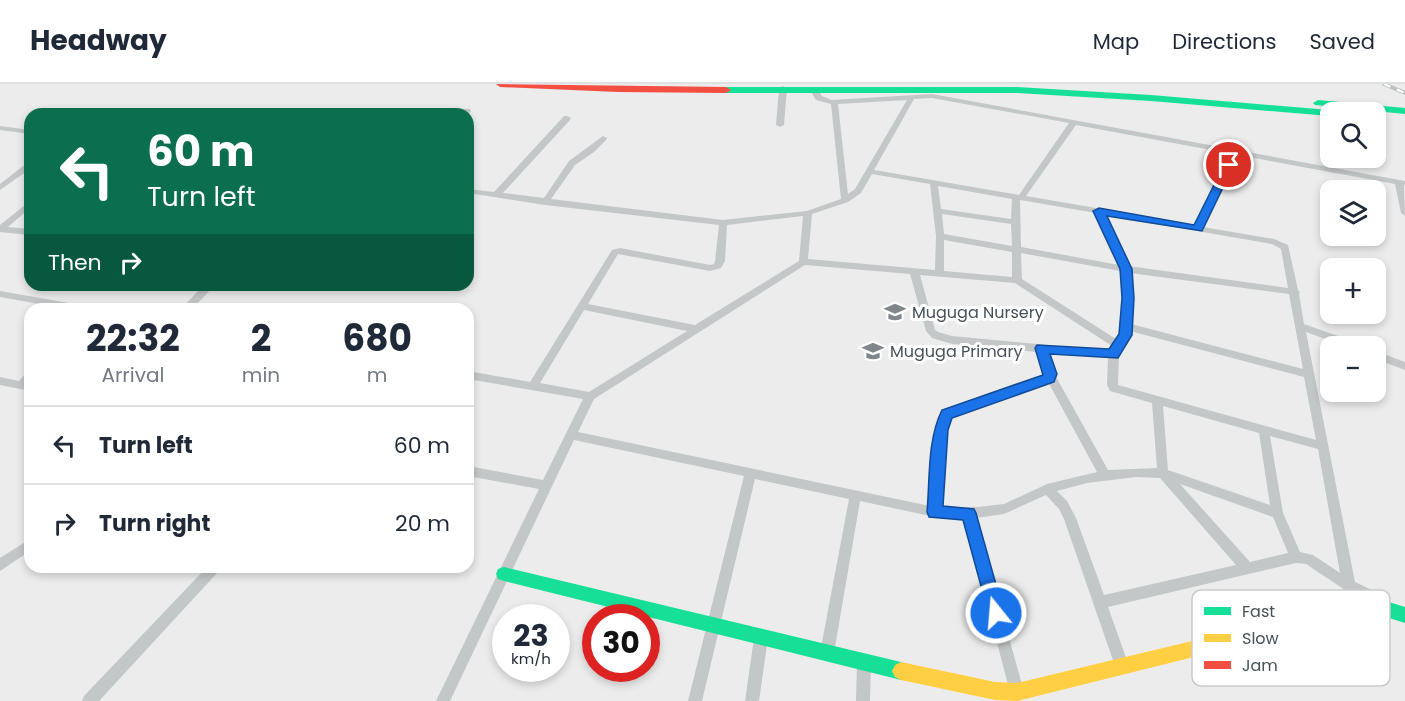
<!DOCTYPE html>
<meta charset="utf-8">
<style>
:root{--surface:#fff;--page:#f6f6f7;--text:#1f2937;--muted:#747a83;--line:#e0e1e3}
body{margin:0;font-family:Poppins,sans-serif;background:var(--page);color:var(--text);height:100vh;display:flex;flex-direction:column;font-size:22px;white-space:nowrap}
*{box-sizing:border-box;margin:0}
p{font-size:20px;color:var(--muted)}
.icon{flex:none;width:33px;height:33px;fill:none;stroke:currentColor;stroke-width:2;stroke-linecap:round;stroke-linejoin:round}
.map{position:relative;flex:1;overflow:hidden}
.details{position:absolute;left:24px;top:219px;width:450px;height:270px;display:flex;flex-direction:column;background:var(--surface);border-radius:18px;box-shadow:0 3px 9px #0003}
.details>*{flex:none}
.top-card{position:absolute;left:24px;top:24px;width:450px;height:183px;border-radius:18px;box-shadow:0 3px 9px #0003;background:#0b6e4f;color:#fff;overflow:hidden}
.tools{position:absolute;left:1320px;top:18px;display:grid;gap:12px}
.tools a{display:grid;place-items:center;width:66px;height:66px;border-radius:12px;background:var(--surface);box-shadow:0 3px 9px #0003;font-size:30px}
.speed{position:absolute;left:492px;top:520px;display:flex;gap:12px;font-size:30px;font-weight:700;text-align:center}
.speed>*{display:grid;place-content:center;width:78px;height:78px;border-radius:50%;background:var(--surface);box-shadow:0 3px 9px #0003;line-height:1}
.speed small{font-size:15px;font-weight:400}
.speed .limit{border:9px solid #d22;background:#fff;color:#111}
.pin{position:absolute;display:grid;place-items:center;width:51px;height:51px;color:#fff;margin:-26px;border:3px solid #fff;border-radius:50%;box-shadow:0 2px 6px #0007}
.me{position:absolute;width:66px;margin:-33px;rotate:343deg;stroke-linejoin:round;filter:drop-shadow(0 0 4px #0008)}
.turn{display:flex;align-items:center;gap:21px;height:126px;padding:0 24px;font-size:27px}
.turn .icon{width:78px;height:78px;stroke-width:2.5}
.turn b{display:block;font-size:42px;line-height:51px}
.then{display:flex;align-items:center;height:57px;padding:0 24px;background:#0003;gap:12px;font-size:22px}
.eta{display:flex;justify-content:space-evenly;align-items:center;height:102px;text-align:center}
.eta b{font-size:36px;font-weight:700;line-height:42px}
ul{padding:0;list-style:none}
li{display:flex;align-items:center;gap:18px;height:78px;padding:0 24px;border-top:2px solid var(--line)}
li div{flex:1}
li b{display:block;font-size:22px}
li em{font-style:normal}
header{display:flex;align-items:center;gap:36px;box-sizing:border-box;height:84px;padding:0 30px;background:var(--surface);border-bottom:2px solid var(--line)}
header strong{font-size:28px}
nav{display:flex;gap:33px;margin-inline-start:auto;font-size:21px}
.map>svg:first-child{display:block}
.lines{fill:none;stroke-linecap:round;stroke-linejoin:round}
.street{fill:#c3c7c8;fill-rule:evenodd}
.fast{fill:#16e098;fill-rule:evenodd}
.slow{fill:#ffcf43;fill-rule:evenodd}
.jam{fill:#f24e42;fill-rule:evenodd}
.rail-casing{stroke:#bfc2c3;stroke-width:4}
.rail{stroke:#fff;stroke-width:2;stroke-dasharray:7;stroke-linecap:butt}
.route{fill:#1a73e8;stroke:#114b97;stroke-width:1.5}
.labels{text-anchor:middle;stroke-width:6;stroke-linejoin:round;paint-order:stroke}
.poi-label{font-size:16px;fill:#455057;stroke:#fff;text-anchor:start}
.key{fill:#fff;stroke:#c7cacd;stroke-width:1.5}
.key-label{font-size:16px;fill:#455057}
</style>
<header>
<strong>Headway</strong>
<nav><a>Map</a><a>Directions</a><a>Saved</a></nav>
</header>
<div class="map">
<svg width="1405" height="617" viewBox="0 0 1405 617">
<rect width="100%" height="100%" fill="#edecec"/>
<g class="lines">
<!-- street -->
<g class="street">
<path d="M783,2L787,4L784,41L780,43L776,41L779,4Z"/>
<path d="M812,6H818L822,12L831,16L932,10L1405,97V101H1404L1405,132L1401,129L1395,100L1076,41L1026,112L1195,141L1225,82L1229,80H1232L1233,82L1203,143L1274,155L1288,161L1298,206L1300,208L1299,210L1304,240L1358,259L1359,262H1345L1306,248L1355,498L1378,509L1379,521L1378,525L1373,527L1368,525L1367,516L1345,506L1306,480L1296,479L1108,523L1129,582L1127,587L1122,589L1117,587L1115,582L1064,435L1059,425L1046,411L1004,430L976,434L1024,608L1022,613L1017,615L1012,613L1010,608L964,434L935,433L860,417L834,569L832,574L827,576L822,574L820,569L849,415L755,395L702,617H688L744,392L574,356L450,617H436L539,405L468,392V382L543,396L583,315L468,295V287L530,298L612,166L620,164L710,181L714,180L715,177L719,141L545,121L468,109V105L494,108L564,32H567L571,34L570,36L503,109L544,114L569,77L603,52L607,54L606,56L594,68L575,81L551,115L723,136L807,127L841,115L831,20L816,16L811,8ZM932,14L1069,39L1019,111L874,86L914,15ZM907,16L855,105L848,110L838,20ZM872,90L930,100L936,152L935,186L808,175L812,130L848,118L861,109ZM938,102L1012,115L1011,135L941,125ZM1020,116L1096,129L1110,157L1119,181L1021,163ZM942,130L1011,140L1012,162L944,150ZM1105,131L1272,160L1281,165L1288,204L1128,182L1119,157ZM803,132L799,177L695,241L588,220L618,170L710,187L721,184L725,177L727,141ZM944,156L1012,168V193L944,187ZM1021,169L1120,187C1124,205 1128,240 1116,255L1022,195ZM805,181L910,190L926,247L932,254L952,260L1037,268L1044,292L943,327L936,346L930,422L578,348L594,315ZM1130,189L1289,210L1303,285L1131,240L1133,214ZM920,191L1015,199L1112,262L1110,267L952,252L938,248L935,246ZM584,226L687,247L589,308L540,299ZM1130,247L1304,293L1316,356L1118,301L1119,268ZM1048,269L1108,274L1107,301L1110,307L1152,319L1157,384L1108,386L1055,291ZM1048,298L1097,388L1047,400L1004,420L978,423H941L946,346L951,333ZM1163,322L1259,349L1270,421L1168,386ZM1270,352L1318,365L1340,489L1313,471L1300,468L1283,429ZM1136,393L1160,394L1236,481L1104,511L1076,434L1067,417L1057,407L1087,399ZM1180,400L1273,433L1288,469L1250,478Z"/>
<path d="M464,25H470L471,27L468,30H460Z"/>
<path d="M0,42L30,46V50L0,46Z"/>
<path d="M27,79H30V85L0,106V100Z"/>
<path d="M30,117V124L8,143L30,145V151L0,148V141Z"/>
<path d="M204,201H215L192,225H181Z"/>
<path d="M0,207L86,222L91,225H67L0,213Z"/>
<path d="M1376,267L1405,278V286L1376,275Z"/>
<path d="M30,288V307L0,301V293L19,297L26,289Z"/>
<path d="M30,455V467L0,487V474Z"/>
<path d="M207,483L220,484L218,488L99,617H82L84,612Z"/>
<path d="M761,548L766,549L768,554L759,617H745L754,554L756,549Z"/>
<path d="M864,571L869,573L871,578L870,617H856L857,578L859,573Z"/>
</g>
<!-- fast -->
<g class="fast">
<path d="M1017,3L1151,11L1330,26L1334,28H1330V32L1151,17L1017,9H726L721,6L726,3Z"/>
<path d="M1318,16L1405,24V30L1315,21L1313,19Z"/>
<path d="M504,483L901,578L907,581L910,587L907,593L901,596L504,497L498,495L496,490L498,485Z"/>
<path d="M1373,513L1405,523V539L1373,529L1238,562L1232,560L1229,554L1232,548L1238,546Z"/>
</g>
<!-- slow -->
<path class="slow" d="M1238,546L1244,548L1247,554L1244,560L1238,562L1017,617L995,616L901,596L895,593L892,587L895,581L901,578L995,598L1017,599Z"/>
<!-- jam -->
<path class="jam" d="M496,0L726,3L731,6L726,9L618,8L500,3Z"/>
<defs>
<path id="rail" d="M1384,0L1405,9"/>
</defs>
<!-- rail casing -->
<use href="#rail" class="rail-casing"/>
<!-- rail -->
<use href="#rail" class="rail"/>
</g>
<!-- route -->
<path class="route" d="M1229,78L1234,81L1202,147L1107,132L1132,185L1134,214L1132,251L1118,274L1050,270L1057,290L1054,298L952,334L948,346L943,422L974,425L976,429L1004,529L1002,535L996,537L990,535L963,436L929,433L927,428C930,396 927,356 942,326L1043,291L1035,264L1037,261L1109,265L1119,250L1122,214L1120,185L1093,127L1099,124L1194,141L1224,81Z"/>
<!-- icons -->
<defs>
<symbol id="school-bare" viewBox="-9 -9 18 18"><path d="M0-5L7-2L0 1L-7-2ZM-4 1L0 2.5L4 1V4Q0 6-4 4Z" fill="#80878b" stroke="#fff" stroke-width="2.5" paint-order="stroke"/></symbol>
</defs>
<g fill-rule="evenodd">
<use href="#school-bare" x="880" y="213" width="30" height="30"/>
<use href="#school-bare" x="858" y="252" width="30" height="30"/>
</g>
<g class="labels">
<!-- poi labels -->
<g class="poi-label">
<text x="912" y="234">Muguga Nursery</text>
<text x="890" y="273">Muguga Primary</text>
</g>
</g>
<!-- legend -->
<rect x="1192" y="506" width="198" height="96" rx="9" class="key"/>
<rect x="1204" y="523" width="27" height="8" fill="#16e098"/>
<rect x="1204" y="550" width="27" height="8" fill="#ffcf43"/>
<rect x="1204" y="577" width="27" height="8" fill="#f24e42"/>
<g class="key-label">
<text x="1242" y="533">Fast</text>
<text x="1242" y="560">Slow</text>
<text x="1242" y="587">Jam</text>
</g>
</svg>
<div class="tools">
<a><svg class="icon" aria-label="search" viewBox="0 0 24 24"><circle cx="10" cy="10" r="6"/><path d="M15 15l6 6"/></svg></a>
<a><svg class="icon" aria-label="layers" viewBox="0 0 24 24"><path d="M12 4l9 5-9 5-9-5zM3 14l9 5 9-5"/></svg></a>
<a>+</a>
<a>−</a>
</div>
<div class="speed"><div>23<small>km/h</small></div><div class="limit">30</div></div>
<div class="pin" style="left:1229px;top:81px;background:#d93025"><svg class="icon" aria-label="arrive" viewBox="0 0 24 24"><path d="M6 21V4h12l-3 4 3 4H6"/></svg></div>
<svg class="me" style="left:996px;top:529px" viewBox="-20 -20 40 40"><circle r="17" fill="#1a73e8" stroke="#fff" stroke-width="3"/><path d="M0-11L8 9 0 5-8 9z" fill="#fff"/></svg>
<div class="top-card">
<div class="turn"><svg class="icon" aria-label="left" viewBox="0 0 24 24"><path d="M17 20v-9H6M10 6l-5 5 5 5"/></svg><div><b>60 m</b>Turn left</div></div>
<div class="then">Then<svg class="icon" aria-label="right" viewBox="0 0 24 24"><path d="M7 20v-9h11M14 6l5 5-5 5"/></svg></div>
</div>
<section class="details">
<div class="eta">
<div><b>22:32</b><p>Arrival</p></div>
<div><b>2</b><p>min</p></div>
<div><b>680</b><p>m</p></div>
</div>
<ul>
<li><svg class="icon" aria-label="left" viewBox="0 0 24 24"><path d="M17 20v-9H6M10 6l-5 5 5 5"/></svg><div><b>Turn left</b></div><em>60 m</em></li>
<li><svg class="icon" aria-label="right" viewBox="0 0 24 24"><path d="M7 20v-9h11M14 6l5 5-5 5"/></svg><div><b>Turn right</b></div><em>20 m</em></li>
</ul>
</section>
</div>
